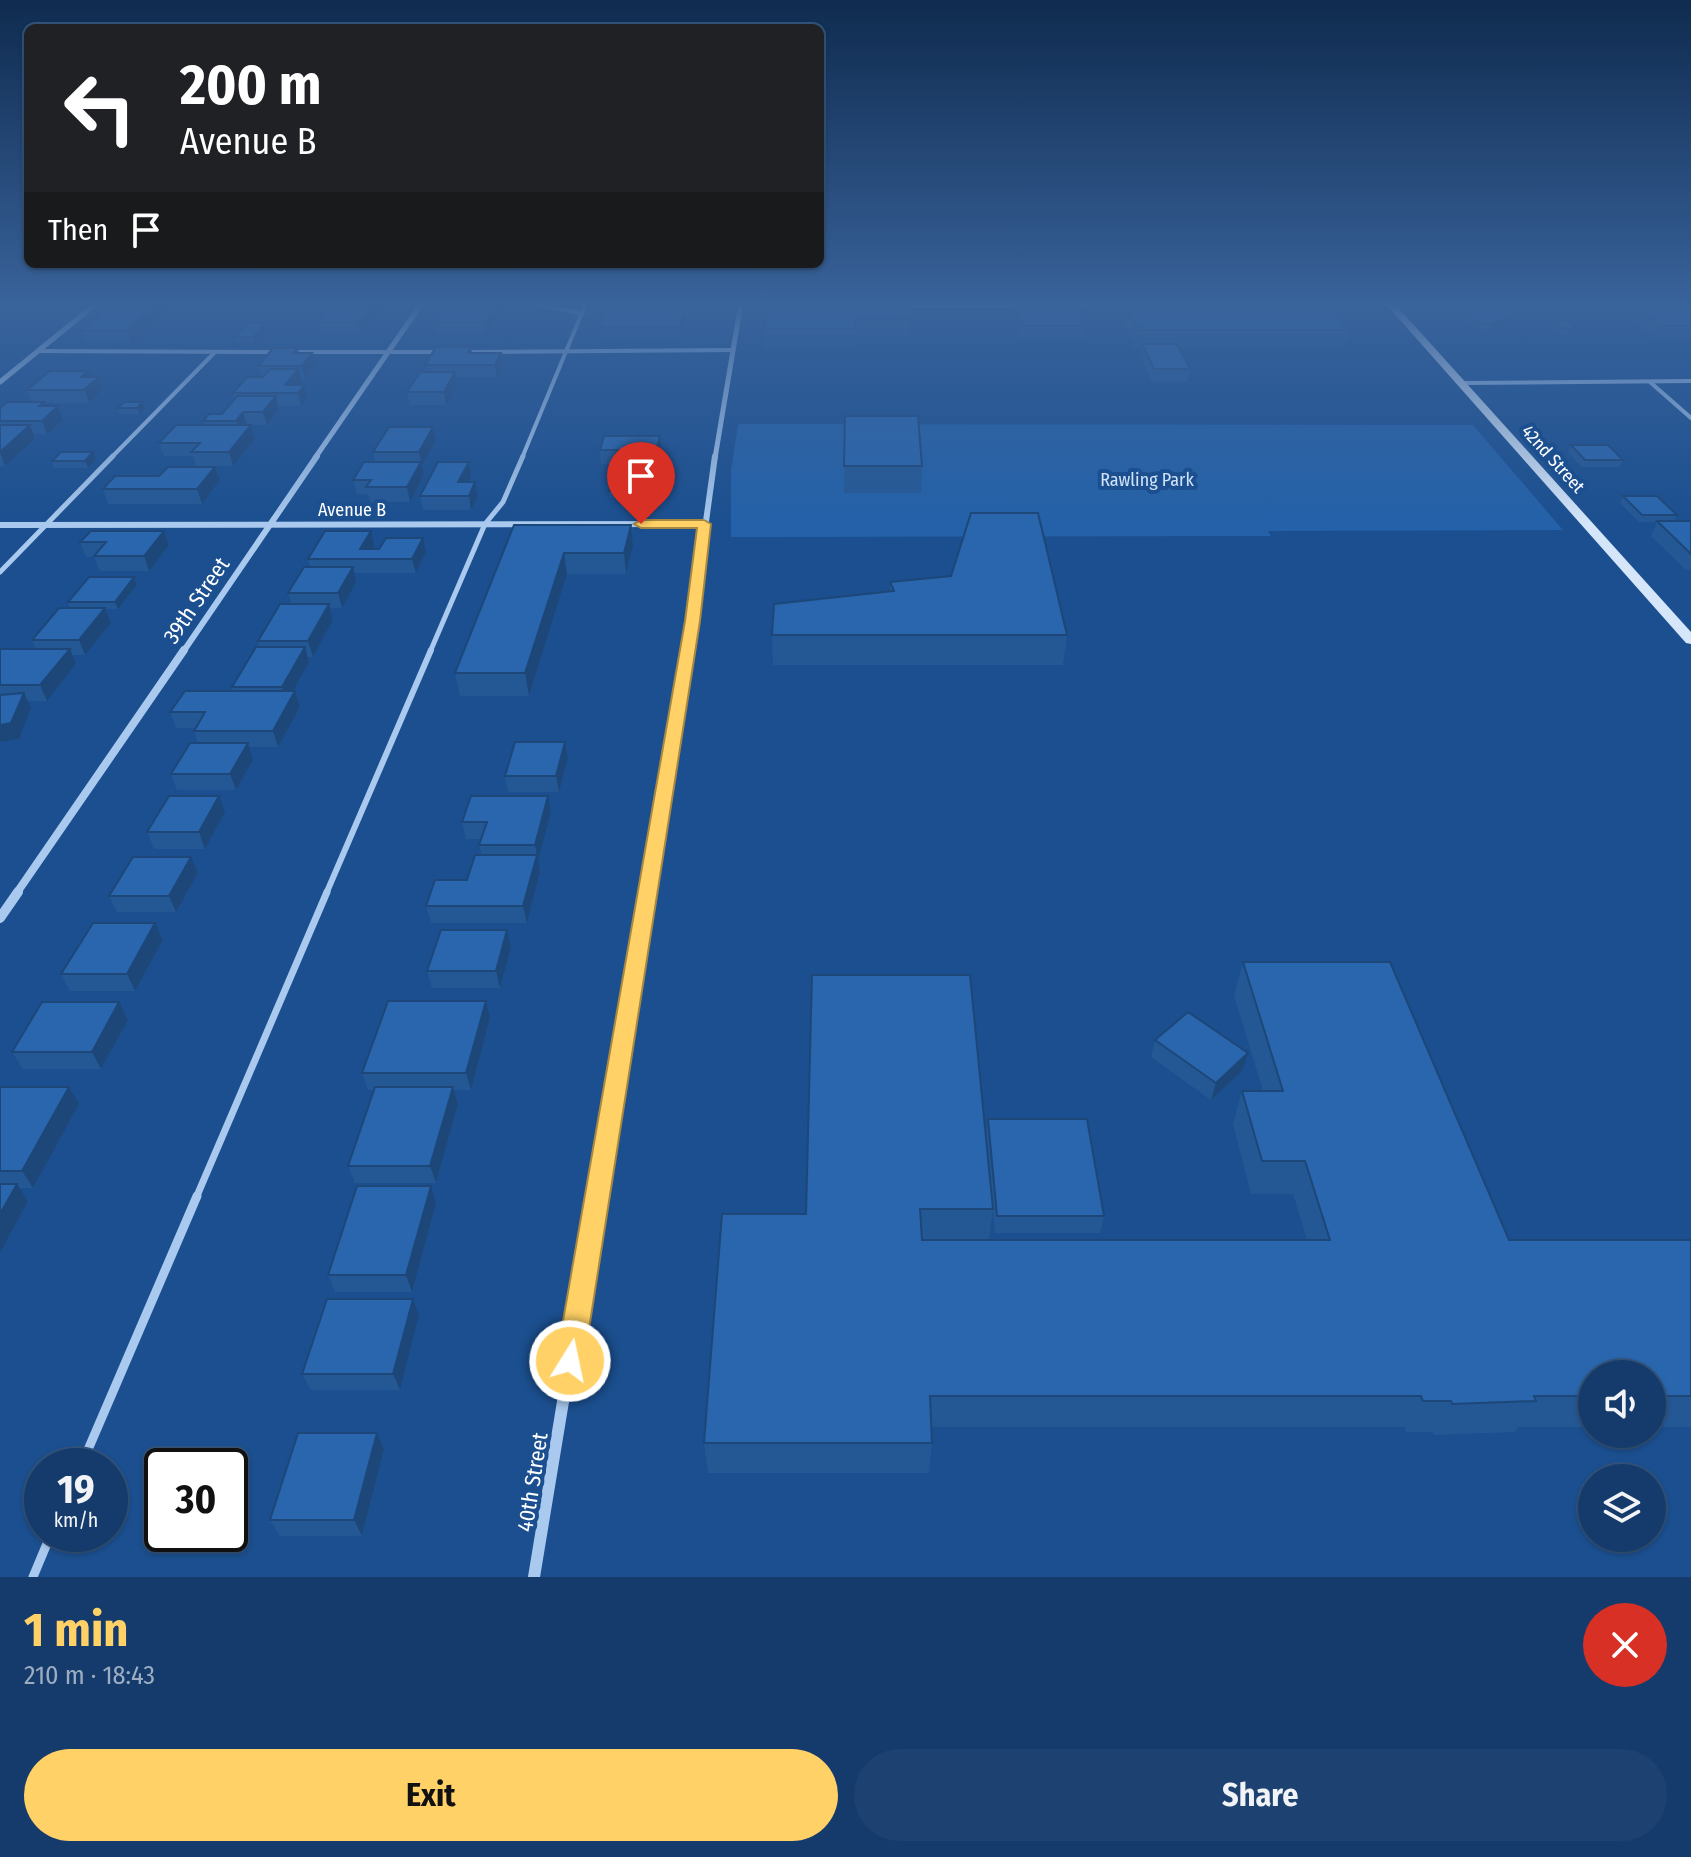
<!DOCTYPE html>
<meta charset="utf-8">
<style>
:root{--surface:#143b6b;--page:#1d4271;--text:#f1f3f6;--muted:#9dadc1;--line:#33557e;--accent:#ffd166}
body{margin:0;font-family:"Fira Sans Condensed",sans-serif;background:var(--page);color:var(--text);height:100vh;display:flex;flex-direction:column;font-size:30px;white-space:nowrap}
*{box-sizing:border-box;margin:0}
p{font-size:26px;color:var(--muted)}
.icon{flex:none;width:44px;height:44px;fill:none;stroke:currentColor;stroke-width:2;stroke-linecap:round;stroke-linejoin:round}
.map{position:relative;height:1577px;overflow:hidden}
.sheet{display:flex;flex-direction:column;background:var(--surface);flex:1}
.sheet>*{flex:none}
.top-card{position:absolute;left:24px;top:24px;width:800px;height:244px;border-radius:12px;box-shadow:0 2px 6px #0004,0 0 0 2px var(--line);background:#202124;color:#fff;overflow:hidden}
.fabs{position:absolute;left:1578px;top:1360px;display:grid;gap:16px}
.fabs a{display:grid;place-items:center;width:88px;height:88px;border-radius:50%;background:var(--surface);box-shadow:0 2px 6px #0004,0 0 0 2px var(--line);font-size:40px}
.speed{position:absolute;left:24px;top:1448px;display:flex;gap:16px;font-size:40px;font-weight:700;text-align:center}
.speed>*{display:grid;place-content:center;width:104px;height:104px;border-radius:50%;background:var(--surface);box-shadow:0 2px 6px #0004,0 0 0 2px var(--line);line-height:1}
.speed small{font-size:20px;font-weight:400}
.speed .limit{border:4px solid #111;border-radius:12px;background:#fff;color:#111}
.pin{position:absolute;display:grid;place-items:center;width:68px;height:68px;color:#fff;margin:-82px -34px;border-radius:50% 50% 50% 0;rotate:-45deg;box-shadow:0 0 8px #0007}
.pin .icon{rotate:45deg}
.me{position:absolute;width:88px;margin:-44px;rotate:10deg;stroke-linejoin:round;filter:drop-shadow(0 0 6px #0008)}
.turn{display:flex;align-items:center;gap:28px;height:168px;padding:0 24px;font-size:36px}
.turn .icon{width:104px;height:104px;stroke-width:2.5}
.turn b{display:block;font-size:56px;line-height:68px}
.then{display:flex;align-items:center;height:76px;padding:0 24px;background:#0003;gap:16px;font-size:30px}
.round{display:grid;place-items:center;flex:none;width:84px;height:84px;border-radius:42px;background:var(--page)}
.head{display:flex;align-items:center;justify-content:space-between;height:136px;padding:0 24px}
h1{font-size:48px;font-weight:700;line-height:60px;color:var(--accent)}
.action{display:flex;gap:16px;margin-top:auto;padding:16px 24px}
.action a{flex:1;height:92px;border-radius:48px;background:var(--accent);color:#111;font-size:32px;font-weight:700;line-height:92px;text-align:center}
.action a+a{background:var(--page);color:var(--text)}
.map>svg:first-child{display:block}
.green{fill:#2461a8}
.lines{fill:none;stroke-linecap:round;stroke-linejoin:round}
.lane-far4{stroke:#a9c9ee;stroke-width:4}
.lane-far3{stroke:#a9c9ee;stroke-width:5}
.lane-far2{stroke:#a9c9ee;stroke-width:6}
.lane-far1{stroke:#a9c9ee;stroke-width:7}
.lane{stroke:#a9c9ee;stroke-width:9}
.street-far4{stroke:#a9c9ee;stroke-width:5}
.street-far3{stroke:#a9c9ee;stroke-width:6}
.street-far2{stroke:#a9c9ee;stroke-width:8}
.street-far1{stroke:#a9c9ee;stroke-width:10}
.street{stroke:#a9c9ee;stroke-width:12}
.secondary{fill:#d6e6fa;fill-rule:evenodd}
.wall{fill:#245895}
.shaded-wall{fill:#1d4779}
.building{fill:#2a66ad;stroke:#1d4779;stroke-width:2}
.route{fill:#ffd166;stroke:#a68842;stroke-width:2}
.labels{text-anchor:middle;stroke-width:8;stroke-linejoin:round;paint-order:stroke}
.far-street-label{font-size:18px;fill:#fff;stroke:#1b4f8f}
.far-park-label{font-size:18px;fill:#cfe3fa;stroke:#1b4f8f}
.street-label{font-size:22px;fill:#fff;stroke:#1b4f8f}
</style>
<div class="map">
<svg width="1691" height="1577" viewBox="0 0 1691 1577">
<rect width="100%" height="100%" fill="#1b4f8f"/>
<!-- green -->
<path class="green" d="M738,424L1473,425L1563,530L1268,531L1271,536L731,537V471Z"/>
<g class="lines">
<!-- lane-far4 -->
<g class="lane-far4">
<path d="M533,303L583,314"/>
<path d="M904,306H1021"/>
<path d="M1072,306H1084L1083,303"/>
<path d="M38,351L277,352"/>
<path d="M292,352H441"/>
<path d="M464,352L733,350"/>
<path d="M1650,382L1691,418"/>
<path d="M1461,383L1691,381"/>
<path d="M111,458L215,352"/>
<path d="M522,458L586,303"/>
</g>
<!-- lane-far3 -->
<g class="lane-far3">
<path d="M0,572L113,456"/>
<path d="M430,652L485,524L503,502L523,456"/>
</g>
<!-- lane-far2 -->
<path class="lane-far2" d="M326,894L431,650"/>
<!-- lane-far1 -->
<path class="lane-far1" d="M196,1198L327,892"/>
<!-- lane -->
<g class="lane">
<path d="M81,1466L197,1196"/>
<path d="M33,1577L51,1534"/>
</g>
<!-- street-far4 -->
<g class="street-far4">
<path d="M0,382L97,303"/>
<path d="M315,458L422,303"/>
<path d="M715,458L741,303"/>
</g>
<!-- street-far3 -->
<g class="street-far3">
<path d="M0,525L704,524"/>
<path d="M183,652L317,456"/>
<path d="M688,652L715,456"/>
</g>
<!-- street-far2 -->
<g class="street-far2">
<path d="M16,894L184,650"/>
<path d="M648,894L688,650"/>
</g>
<!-- street-far1 -->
<g class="street-far1">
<path d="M0,918L18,892"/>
<path d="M597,1198L648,892"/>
</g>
<!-- street -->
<path class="street" d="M534,1577L597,1196"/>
<!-- secondary -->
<path class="secondary" d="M1385,303H1394L1691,632V644L1686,643Z"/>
</g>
<!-- wall -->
<g class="wall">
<path d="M175,303L131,343H86L82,331Z"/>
<path d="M334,303H384L360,334H321L318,322Z"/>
<path d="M446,303H504L487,334H436L434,322Z"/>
<path d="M692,303L693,314L692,318H686L680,339H601L599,327L603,318L601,306Z"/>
<path d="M768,303L910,318L909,336H856V348H765V329Z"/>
<path d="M1013,303H1076L1084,326L1083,338H1020L1013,312Z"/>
<path d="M1120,303H1327L1348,330L1344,348H1179L1190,369L1188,382H1152L1140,356L1142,348H1135L1119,312Z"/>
<path d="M1650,303H1691V339H1657L1634,320L1638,308H1648Z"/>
<path d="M1525,307L1523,313L1490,331L1461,323L1463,317Z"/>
<path d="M266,323L267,329L255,343H237L235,337Z"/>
<path d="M1555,326L1575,331L1567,336L1553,332Z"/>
<path d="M471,347L472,353H501L503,365L497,377H456L457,385L446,405H410L407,392L426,372L425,365Z"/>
<path d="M298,348L299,353H312L316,365L305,378H301L302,382L299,385H304L307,398L301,406H278L279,409L267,425H251L255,439L233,466H196L193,456H164L159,443L204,425L203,421L222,414L235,399L233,393L261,377L258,366Z"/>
<path d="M91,377H99L103,390L89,403H45L46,406L63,420L47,434H33L35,439L5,466H0V408L31,402L27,390Z"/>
<path d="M142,402L145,409L139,414H120L118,408Z"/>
<path d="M845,416L922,466L921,493H844Z"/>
<path d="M433,427L436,440L422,466L424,475L410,502H370L368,494H357L353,480L375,462L373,452Z"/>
<path d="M1571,445L1623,460L1620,467H1582L1568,452Z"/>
<path d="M600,450H661L656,471H652V478L647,498H610L609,491L617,471L616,464H601Z"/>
<path d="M93,452L96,459L88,468H54L52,461Z"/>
<path d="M469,462L471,476L468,482H475L478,496L471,510H423L420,496Z"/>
<path d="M159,476L220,480L202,504H108L103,489Z"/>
<path d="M1623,496L1677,515L1674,521H1691V570H1686L1651,536L1657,522H1639L1620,503Z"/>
<path d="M514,525H631L633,546L626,574H567L529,696H460L455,673Z"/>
<path d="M164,531L169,545L149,571H100L94,557H86L80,542Z"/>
<path d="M374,546L372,549L426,552L416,573H354L356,582L342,608H330L333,620L313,657H308L309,662L294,691H295L300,707L278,747H249L253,760L236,790H177L171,774L198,743L194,731L195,728H176L170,712L233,691L232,687L259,647L258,641L292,604L288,593L310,567L308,559Z"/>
<path d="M134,577L137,585L118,609H106L111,623L85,655H72L76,664L47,701H28L31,708L19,739L0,742V649H36L32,640L70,608L68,602Z"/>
<path d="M890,582L1067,635L1063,665H773L772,635L890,591Z"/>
<path d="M565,742L568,758L559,792H508L505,776Z"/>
<path d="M225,812L205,849H154L147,832Z"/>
<path d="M551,812L538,862L540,872L527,923H431L426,906L467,880L482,855L479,845L481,839H466L462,822Z"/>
<path d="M198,873L176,912H117L109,896Z"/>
<path d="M507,930L511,947L500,988H432L427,971Z"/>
<path d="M163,940L135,991H70L61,974Z"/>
<path d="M1243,962L1509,1240H1691V1427H1652V1374H1592V1427H1518L1515,1432L1434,1435L1433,1432H1406L1405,1427H931L932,1443L929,1473H708L704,1443L806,1214L812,975L993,1209L989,1240H1307L1293,1194H1251L1233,1124L1242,1091H1263L1234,995Z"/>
<path d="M486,1001L490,1018L471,1090H454L458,1104L436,1183H355L348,1166L374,1090H368L362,1073Z"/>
<path d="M128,1020L101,1069H23L12,1052Z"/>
<path d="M1155,1040L1248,1053L1243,1070L1211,1100L1151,1057Z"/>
<path d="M0,1087L79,1104L33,1188H19L28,1201L0,1253Z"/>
<path d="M988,1119L1104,1216L1100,1233H995L986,1136Z"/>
<path d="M436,1203L412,1292H335L328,1275Z"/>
<path d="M413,1299L419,1315L400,1390H311L302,1374Z"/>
<path d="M377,1433L384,1449L362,1536H280L270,1520Z"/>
</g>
<!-- shaded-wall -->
<g class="shaded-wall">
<path d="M158,303H175L131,343L126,331Z"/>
<path d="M373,303H384L360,334L358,322Z"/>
<path d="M496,303H504L487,334L485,322Z"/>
<path d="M685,306L686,318L680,339L679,327Z"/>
<path d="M1525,307L1523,313L1490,331L1492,325Z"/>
<path d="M266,323L267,329L255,343L253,337Z"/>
<path d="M1577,325L1575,331L1567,336L1569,330Z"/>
<path d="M312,353L316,365L305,378L302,366Z"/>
<path d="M501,353L503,365L497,377L495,365Z"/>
<path d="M298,369L302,382L293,393L285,385Z"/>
<path d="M88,371L93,382L99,377L103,390L89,403L81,377Z"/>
<path d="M455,372L457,385L446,405L444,392Z"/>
<path d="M304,385L307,398L301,406L298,393Z"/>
<path d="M276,396L279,409L267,425L263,412Z"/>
<path d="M44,402L49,415L58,406L63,420L47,434L42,421L39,406Z"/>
<path d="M142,402L145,409L139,414L137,408Z"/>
<path d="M243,412L247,425L240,434L236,421Z"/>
<path d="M30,425L35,439L5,466L0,452Z"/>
<path d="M251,425L255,439L233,466L229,452Z"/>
<path d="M433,427L436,440L422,466L424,475L410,502L407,487L421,462L419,452Z"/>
<path d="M660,436L661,450L656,471L654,457Z"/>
<path d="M93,452L96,459L88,468L85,461Z"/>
<path d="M469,462L471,476L461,496L458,482Z"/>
<path d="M215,467L220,480L202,504L197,489Z"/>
<path d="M652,471V478L647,498V491Z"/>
<path d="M475,482L478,496L471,510L469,496Z"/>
<path d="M631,525L633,546L626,574L624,553Z"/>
<path d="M164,531L169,545L149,571L144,556Z"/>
<path d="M371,531L374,546L367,559L360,549Z"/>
<path d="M423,538L426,552L416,573L412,559Z"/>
<path d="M564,553L567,574L529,696L525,673Z"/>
<path d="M353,567L356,582L342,608L338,593Z"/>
<path d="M134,577L137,585L118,609L115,602Z"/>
<path d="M329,604L333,620L313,657L308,641Z"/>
<path d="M105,608L111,623L85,655L79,640Z"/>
<path d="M305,647L309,662L287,703L282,687Z"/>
<path d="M70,649L76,664L47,701L40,685Z"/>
<path d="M295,691L300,707L278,747L273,731Z"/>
<path d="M24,693L31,708L19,739L0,742V725Z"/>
<path d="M565,742L568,758L559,792L556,776Z"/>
<path d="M248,743L253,760L236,790L230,774Z"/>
<path d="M219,796L225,812L205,849L199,832Z"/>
<path d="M548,796L551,812L538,862L535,845Z"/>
<path d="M537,855L540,872L527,923L523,906Z"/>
<path d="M191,857L198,873L176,912L169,896Z"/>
<path d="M155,923L163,940L135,991L127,974Z"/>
<path d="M507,930L511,947L500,988L496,971Z"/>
<path d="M486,1001L490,1018L471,1090L466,1073Z"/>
<path d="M119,1002L128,1020L101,1069L92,1052Z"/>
<path d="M1248,1053L1243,1070L1211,1100L1216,1083Z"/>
<path d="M69,1087L79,1104L33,1188L22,1171Z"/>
<path d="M453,1087L458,1104L436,1183L430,1166Z"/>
<path d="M17,1184L28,1201L0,1253V1214Z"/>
<path d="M431,1186L436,1203L412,1292L406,1275Z"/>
<path d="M413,1299L419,1315L400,1390L393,1374Z"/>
<path d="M377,1433L384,1449L362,1536L354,1520Z"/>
</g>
<!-- building -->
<g class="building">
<path d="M115,303H158L126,331H82Z"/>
<path d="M334,303H373L358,322H318Z"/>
<path d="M446,303H496L485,322H434Z"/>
<path d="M603,303H692L691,306H685L679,327H599L607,306H601Z"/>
<path d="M768,303H908L910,318H856V329H765Z"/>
<path d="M1015,303H1076L1084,326H1021Z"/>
<path d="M1125,303H1327L1348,330H1138Z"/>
<path d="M1490,303H1507L1525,307L1492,325L1463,317Z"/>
<path d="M1654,303H1691V326H1662L1638,308H1660Z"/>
<path d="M1563,321L1577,325L1569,330L1555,326Z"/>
<path d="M248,323H266L253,337H235Z"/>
<path d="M1142,344H1177L1190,369H1154Z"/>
<path d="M436,347H471L468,353H501L495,365H425Z"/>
<path d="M273,348H298L294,353H312L302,366H258Z"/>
<path d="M270,369H298L285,385H304L298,393H233L247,377H263Z"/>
<path d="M50,371H88L81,377H99L84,390H27Z"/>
<path d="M420,372H455L444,392H407Z"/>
<path d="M237,396H276L263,412H243L236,421H203L209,414H222Z"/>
<path d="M7,402H44L39,406H58L42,421H0V408Z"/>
<path d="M124,402H142L137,408H118Z"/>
<path d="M845,416H918L922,466H844Z"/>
<path d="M0,425H30L0,452Z"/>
<path d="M176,425H251L229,452H191L200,443H159Z"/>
<path d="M389,427H433L419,452H373Z"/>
<path d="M604,436H660L654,457H616L618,450H600Z"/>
<path d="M1571,445H1608L1623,460H1585Z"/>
<path d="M61,452H93L85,461H52Z"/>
<path d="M364,462H421L407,487H366L371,480H353Z"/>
<path d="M438,462H469L458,482H475L469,496H420Z"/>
<path d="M168,467H215L197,489H103L115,476H159Z"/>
<path d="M615,471H652L647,491H609Z"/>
<path d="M1623,496H1657L1677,515H1642Z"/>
<path d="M971,513H1038L1067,635H772L774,604L894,591L890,582L951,576Z"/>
<path d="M1657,521H1691V554Z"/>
<path d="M514,525H631L624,553H564L525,673H455Z"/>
<path d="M91,531H164L144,556H94L106,542H80Z"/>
<path d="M325,531H371L360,549H379L386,538H423L412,559H308Z"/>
<path d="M304,567H353L338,593H288Z"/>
<path d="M89,577H134L115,602H68Z"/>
<path d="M280,604H329L308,641H258Z"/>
<path d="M59,608H105L79,640H32Z"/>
<path d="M256,647H305L282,687H232Z"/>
<path d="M0,649H70L40,685H0Z"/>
<path d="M185,691H295L273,731H194L205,712H170Z"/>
<path d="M24,693L11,723L0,725V695Z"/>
<path d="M515,742H565L556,776H505Z"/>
<path d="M190,743H248L230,774H171Z"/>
<path d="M169,796H219L199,832H147Z"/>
<path d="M471,796H548L535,845H479L487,822H462Z"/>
<path d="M475,855H537L523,906H426L435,880H467Z"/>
<path d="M133,857H191L169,896H109Z"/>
<path d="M93,923H155L127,974H61Z"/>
<path d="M441,930H507L496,971H427Z"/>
<path d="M1243,962H1390L1509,1240H1691V1396H1652V1374H1592V1396H1534L1536,1401L1452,1404L1451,1401H1423L1421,1396H930L932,1443H704L722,1214H806L812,975H970L993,1209H920L922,1240H1330L1305,1161H1262L1242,1091H1283Z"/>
<path d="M388,1001H486L466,1073H362Z"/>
<path d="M42,1002H119L92,1052H12Z"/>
<path d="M1188,1012L1248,1053L1216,1083L1155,1040Z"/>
<path d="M0,1087H69L22,1171H0Z"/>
<path d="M375,1087H453L430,1166H348Z"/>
<path d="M988,1119H1087L1104,1216H997Z"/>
<path d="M0,1184H17L0,1214Z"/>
<path d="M357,1186H431L406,1275H328Z"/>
<path d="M327,1299H413L393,1374H302Z"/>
<path d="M298,1433H377L354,1520H270Z"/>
</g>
<!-- sky -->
<linearGradient id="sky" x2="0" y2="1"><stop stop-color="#0f2b4f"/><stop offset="0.58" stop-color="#39639b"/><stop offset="1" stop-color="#39639b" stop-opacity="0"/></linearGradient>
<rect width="1691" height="524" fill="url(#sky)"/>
<!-- route -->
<path class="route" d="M704,520L711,524L700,621L584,1361L580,1370L570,1374L560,1370L556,1361L685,621L697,528H641L634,524L641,520Z"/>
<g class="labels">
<!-- far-street labels -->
<g class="far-street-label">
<text transform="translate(1553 459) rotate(48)" y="6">42nd Street</text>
<text x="352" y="516">Avenue B</text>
</g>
<!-- far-park labels -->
<g class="far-park-label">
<text x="1147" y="486">Rawling Park</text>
</g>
<!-- street labels -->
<g class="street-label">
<text transform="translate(196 600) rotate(-56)" y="8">39th Street</text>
<text transform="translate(532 1482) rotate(-81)" y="8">40th Street</text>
</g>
</g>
</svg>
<div class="fabs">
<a><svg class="icon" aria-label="sound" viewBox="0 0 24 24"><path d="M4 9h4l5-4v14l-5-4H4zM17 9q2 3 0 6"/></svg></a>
<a><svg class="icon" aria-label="layers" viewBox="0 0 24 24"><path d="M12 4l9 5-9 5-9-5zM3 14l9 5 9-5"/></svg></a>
</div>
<div class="speed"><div>19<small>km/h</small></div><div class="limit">30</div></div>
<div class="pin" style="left:641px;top:524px;background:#d93025"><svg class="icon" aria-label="arrive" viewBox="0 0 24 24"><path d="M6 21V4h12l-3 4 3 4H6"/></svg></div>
<svg class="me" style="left:570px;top:1361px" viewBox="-20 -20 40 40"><circle r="17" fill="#ffd166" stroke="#fff" stroke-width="3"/><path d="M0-11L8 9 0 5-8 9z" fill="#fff"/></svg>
<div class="top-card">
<div class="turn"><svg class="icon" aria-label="left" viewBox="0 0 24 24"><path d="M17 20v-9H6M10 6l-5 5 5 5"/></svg><div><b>200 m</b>Avenue B</div></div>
<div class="then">Then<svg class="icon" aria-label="arrive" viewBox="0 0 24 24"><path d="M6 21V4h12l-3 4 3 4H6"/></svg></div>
</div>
</div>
<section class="sheet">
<div class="head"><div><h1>1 min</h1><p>210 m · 18:43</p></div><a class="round" style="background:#d93025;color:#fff"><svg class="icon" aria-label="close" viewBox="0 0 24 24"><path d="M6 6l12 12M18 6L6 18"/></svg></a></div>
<div class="action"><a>Exit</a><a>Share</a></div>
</section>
